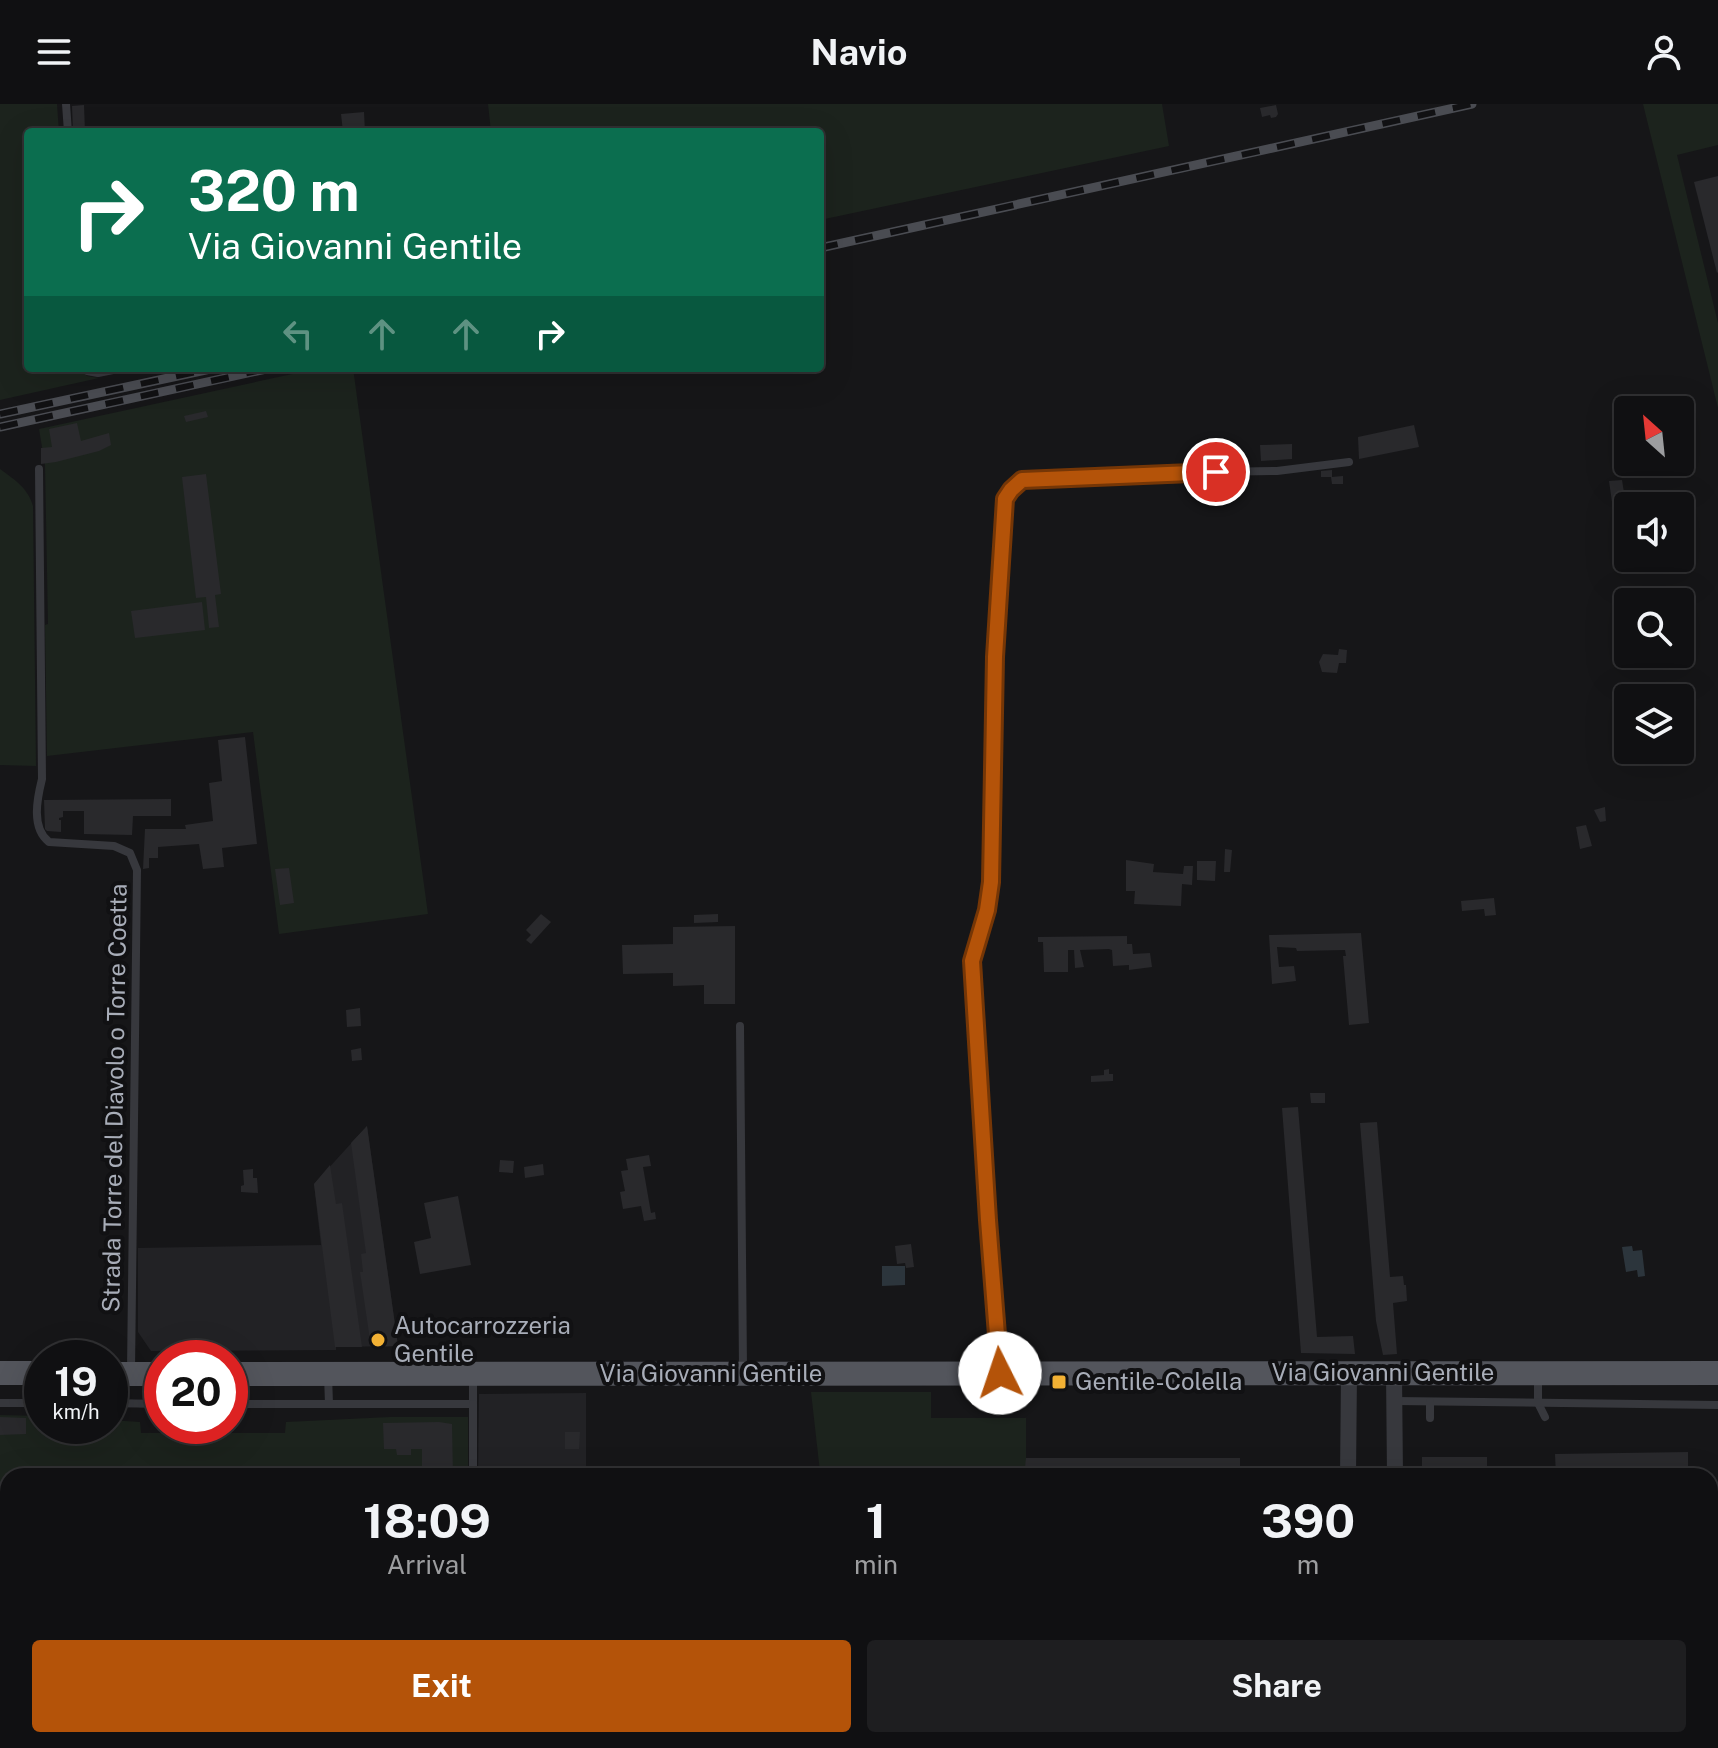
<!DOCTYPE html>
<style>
:root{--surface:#101012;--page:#1e1e20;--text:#f1f3f6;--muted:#9c9d9f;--line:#303032;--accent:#b45309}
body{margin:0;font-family:"Public Sans",sans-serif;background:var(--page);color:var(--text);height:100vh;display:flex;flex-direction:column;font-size:30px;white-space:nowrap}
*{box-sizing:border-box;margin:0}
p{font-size:26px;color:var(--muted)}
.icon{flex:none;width:44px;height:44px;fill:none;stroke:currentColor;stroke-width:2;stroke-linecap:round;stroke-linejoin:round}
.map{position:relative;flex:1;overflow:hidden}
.panel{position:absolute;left:0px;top:1364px;width:1718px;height:280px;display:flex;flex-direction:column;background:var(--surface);border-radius:24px 24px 0 0;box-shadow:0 8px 32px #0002,0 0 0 2px var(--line)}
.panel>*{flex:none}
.guide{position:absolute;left:24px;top:24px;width:800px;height:244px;border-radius:8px;box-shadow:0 8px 32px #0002,0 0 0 2px var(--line);background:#0b6e4f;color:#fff;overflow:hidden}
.needle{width:52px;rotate:333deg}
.buttons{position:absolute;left:1614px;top:292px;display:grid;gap:16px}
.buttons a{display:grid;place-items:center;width:80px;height:80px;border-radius:8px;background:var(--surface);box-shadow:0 8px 32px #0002,0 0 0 2px var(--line);font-size:40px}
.speed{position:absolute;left:24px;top:1236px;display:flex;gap:16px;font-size:40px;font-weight:700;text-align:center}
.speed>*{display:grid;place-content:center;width:104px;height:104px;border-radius:50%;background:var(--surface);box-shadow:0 8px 32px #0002,0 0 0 2px var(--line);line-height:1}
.speed small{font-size:20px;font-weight:400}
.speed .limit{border:12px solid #d22;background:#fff;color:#111}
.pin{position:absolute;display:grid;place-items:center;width:68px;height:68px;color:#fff;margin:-34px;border:4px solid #fff;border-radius:50%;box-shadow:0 2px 8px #0007}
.me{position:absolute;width:88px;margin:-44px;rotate:356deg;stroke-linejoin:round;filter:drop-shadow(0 0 6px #0008)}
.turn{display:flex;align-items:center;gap:28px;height:168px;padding:0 32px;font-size:36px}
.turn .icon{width:104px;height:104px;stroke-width:2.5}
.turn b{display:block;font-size:56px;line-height:68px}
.lanes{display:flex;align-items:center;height:76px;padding:0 32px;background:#0003;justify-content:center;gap:40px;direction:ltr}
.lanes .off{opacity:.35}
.eta{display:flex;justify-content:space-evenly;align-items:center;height:136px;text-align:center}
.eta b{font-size:48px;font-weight:700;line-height:56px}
.button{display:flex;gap:16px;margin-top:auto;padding:16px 32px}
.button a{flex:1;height:92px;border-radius:8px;background:var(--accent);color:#fff;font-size:32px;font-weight:700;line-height:92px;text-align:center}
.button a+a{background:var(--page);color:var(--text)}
header{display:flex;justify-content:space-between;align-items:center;height:104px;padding:0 32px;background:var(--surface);font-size:36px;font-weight:700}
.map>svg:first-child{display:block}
.built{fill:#222225}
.green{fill:#1c231d}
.water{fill:#2c353c}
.building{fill:#29292c}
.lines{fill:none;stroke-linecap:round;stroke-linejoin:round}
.lane{stroke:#37383d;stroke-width:8}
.street{stroke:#37383d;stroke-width:16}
.primary{stroke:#53555c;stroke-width:24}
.rail-casing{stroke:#4a4c52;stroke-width:9}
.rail{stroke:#111113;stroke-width:6;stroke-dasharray:18;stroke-linecap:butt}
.route-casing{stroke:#753606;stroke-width:20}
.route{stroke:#b45309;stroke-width:14}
.poi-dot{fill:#f2b134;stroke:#111113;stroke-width:3}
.labels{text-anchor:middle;stroke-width:8;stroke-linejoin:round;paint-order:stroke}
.street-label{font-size:24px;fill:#a8adb8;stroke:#111113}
.poi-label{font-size:24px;fill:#a8adb8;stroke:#111113;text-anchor:start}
</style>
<header><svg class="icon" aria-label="menu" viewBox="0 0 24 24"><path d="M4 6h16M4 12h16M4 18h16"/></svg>Navio<svg class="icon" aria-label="person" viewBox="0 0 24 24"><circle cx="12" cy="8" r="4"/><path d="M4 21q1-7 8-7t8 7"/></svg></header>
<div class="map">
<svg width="1718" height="1644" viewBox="0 0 1718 1644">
<rect width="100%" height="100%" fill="#161618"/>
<!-- built -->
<g class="built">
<path d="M367,1022L398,1242L336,1243V1246L151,1247L138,1228V1144L321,1141L314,1080Z"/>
<path d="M586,1289V1372H478L479,1290Z"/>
</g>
<!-- green -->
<g class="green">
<path d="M0,0H57L59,28H28V264H79L87,272L99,274L0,296Z"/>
<path d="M488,0H1162L1169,42L820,116V28H491Z"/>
<path d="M1643,0H1718V41L1677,51L1718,219V304Z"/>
<path d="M320,264H353L428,810L279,830L253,628L47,652L45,521L48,520L45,361L39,325Z"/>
<path d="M0,365C15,376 28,384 33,402L36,662L0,661Z"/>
<path d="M811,1288H931V1314H1026V1366H843L820,1368Z"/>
<path d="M0,1311L42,1312V1322H110V1316L140,1318L141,1329H285L286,1318L390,1313H468V1372H8V1636H467V1644H0Z"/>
</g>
<!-- water -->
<g class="water">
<path d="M1632,1142L1633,1147L1642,1146L1645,1172L1638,1173L1637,1166L1626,1168L1622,1143Z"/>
<path d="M882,1162H905V1181L882,1182Z"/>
</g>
<!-- building -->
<g class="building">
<path d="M84,1L85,28H73L72,2Z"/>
<path d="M1276,1L1278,10L1276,13L1271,14L1270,11L1262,13L1260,4Z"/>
<path d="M364,8L365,28H343L341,10Z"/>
<path d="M1718,72V168L1717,169L1694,78Z"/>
<path d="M206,307L208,313L186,318L184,312Z"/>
<path d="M77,319L81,337L109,329L111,341L99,347L56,358L41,360V344L52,343L49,325Z"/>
<path d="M1414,321L1419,343L1359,355L1358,333Z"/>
<path d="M1292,340V355L1261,357L1260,341Z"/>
<path d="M1332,366V373L1343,372V380H1332L1331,373H1321V367Z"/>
<path d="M206,370L221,490L215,491L219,523L209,524L206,493L196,494L182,373Z"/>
<path d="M1622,376L1628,414V429L1616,426L1609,377Z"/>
<path d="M202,498L205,526L135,534L131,507Z"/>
<path d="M1339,545L1347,546L1346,559H1339L1337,569L1322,568L1319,558L1323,550L1338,551Z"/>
<path d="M245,633L257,740L222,744L224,763L203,765L199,740L158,743V754H149V764L143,765L145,725H186L185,721L213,717L209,679L222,677L218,636Z"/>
<path d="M171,695V712H133L132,731L84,730V707H63V713L59,714V716H61V728L47,727L45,725L44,696Z"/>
<path d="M1605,703L1606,717L1600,718L1594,706Z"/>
<path d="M1586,721L1592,742L1580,745L1576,723Z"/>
<path d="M1225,745L1232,746L1230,768H1224Z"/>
<path d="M1126,756L1154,760L1153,768L1183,770L1184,762H1193L1192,781L1182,780L1181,802L1134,800L1135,787H1126Z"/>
<path d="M1197,757H1216L1215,777L1197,776Z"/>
<path d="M289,764L294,799L280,801L275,765Z"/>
<path d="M1494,794L1496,811L1485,812L1484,805L1462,807L1461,797Z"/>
<path d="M541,810L551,818L531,840L526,836L531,831L526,826Z"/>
<path d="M718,810V818L694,819V811Z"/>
<path d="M735,822V900H704V881L673,882V869L623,870L622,841L673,840V823Z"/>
<path d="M1361,829L1369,919L1349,921L1343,852H1346L1345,846L1297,847L1296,844L1277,843L1279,863L1294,862L1296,877L1272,880L1269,831Z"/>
<path d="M1127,832V840H1132L1133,850L1150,849L1152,863L1129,866V861L1113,862L1112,846L1109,845L1080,846L1084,863L1075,864L1074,846H1068V868H1044L1043,838H1038V833Z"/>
<path d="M360,904L361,922L347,923L346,906Z"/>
<path d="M361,944L362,956L352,957L351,946Z"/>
<path d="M1109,965V970H1113V977L1091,978V972L1104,971V966Z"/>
<path d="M1310,989H1325V999H1311Z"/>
<path d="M1298,1003L1317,1233L1353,1232L1355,1250L1301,1249L1282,1004Z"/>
<path d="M1377,1018L1390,1173L1403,1172L1404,1181H1406L1407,1197L1393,1199L1397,1250L1383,1251L1376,1217L1360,1019Z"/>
<path d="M367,1022L398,1242L371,1243L360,1168H363L361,1150L366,1149L351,1039Z"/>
<path d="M649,1051L651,1062L643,1063L651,1109L655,1108L656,1115L644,1117L641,1102L623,1105L620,1088L625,1087L621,1067L628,1066L626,1055Z"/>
<path d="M500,1056L514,1057L513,1069L499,1068Z"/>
<path d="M543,1060L544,1071L525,1074L524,1063Z"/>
<path d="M330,1061L336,1100L342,1099L362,1243H335L314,1080Z"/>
<path d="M253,1065V1074H257L258,1089L241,1088V1082L244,1081L243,1066Z"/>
<path d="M458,1092L471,1161L420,1170L414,1138L431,1134L424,1099Z"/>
<path d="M911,1140L914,1163L906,1164L905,1159L897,1160L895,1142Z"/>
<path d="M0,1313L26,1314V1330L0,1331Z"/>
<path d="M439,1318L452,1320L453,1372H422V1345H411V1351H397L396,1345H384L383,1319Z"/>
<path d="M565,1328H580L579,1345H565Z"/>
<path d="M1688,1348V1372H1556L1555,1350Z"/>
<rect x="1422" y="1353" width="65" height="19"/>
<path d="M1026,1354H1240V1369H1313V1372H1024Z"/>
<path d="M1718,1378V1414H1710V1379Z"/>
<rect x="1710" y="1548" width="8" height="32"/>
<rect x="166" y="1636" width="89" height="8"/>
<rect x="477" y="1636" width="29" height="8"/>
<path d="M949,1636H987V1644H950Z"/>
<path d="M1101,1636H1137V1639H1134V1644H1101Z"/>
<rect x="1391" y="1636" width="35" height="8"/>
<rect x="1535" y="1636" width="32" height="8"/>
</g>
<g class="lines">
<!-- lane -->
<g class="lane">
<path d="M66,0L68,28"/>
<path d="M86,264L87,267L98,269L123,264"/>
<path d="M39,365L42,675C37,695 31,724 49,738L114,742L130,749L137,766L131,1267"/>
<path d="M740,922L743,1265"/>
<path d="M999,1268L981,1015L972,857L987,806L991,778L995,553L1005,395L1011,386L1022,376L1155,369L1277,367L1349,358"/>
<path d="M328,1271L329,1300"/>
<path d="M1538,1274V1299L1545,1313"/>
<path d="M1395,1297L1718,1301"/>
<path d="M1430,1298V1314"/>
<path d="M0,1299H42"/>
<path d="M110,1299L162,1300"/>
<path d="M230,1300H473V1275"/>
<path d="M473,1372V1300"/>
<path d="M473,1644V1636"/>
</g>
<!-- street -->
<g class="street">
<path d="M1394,1269L1395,1372"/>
<path d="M1348,1372L1349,1269"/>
<path d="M1710,1487H1718"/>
<path d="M1040,1636V1644"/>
<path d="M1482,1644V1636"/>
</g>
<!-- primary -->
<g class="primary">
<path d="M0,1269H42"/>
<path d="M110,1270H162"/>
<path d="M230,1270L1718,1269"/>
</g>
<defs>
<g id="rail">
<path d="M820,144L1472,0"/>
<path d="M0,310L215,264"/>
<path d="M0,323L271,264"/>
</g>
</defs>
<!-- rail casing -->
<use href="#rail" class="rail-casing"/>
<!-- rail -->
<use href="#rail" class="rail"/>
</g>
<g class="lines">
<defs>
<path id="route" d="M1000,1269L988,1116L972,857L987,806L991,778L995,553L1005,395L1011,386L1022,376L1216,368"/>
</defs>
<!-- route casing -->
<use href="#route" class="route-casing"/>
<!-- route -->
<use href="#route" class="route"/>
</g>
<!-- markers -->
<g class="poi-dot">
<circle cx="378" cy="1236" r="8"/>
<rect x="1051" y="1270" width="16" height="16" rx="4"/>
</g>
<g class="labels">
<!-- street labels -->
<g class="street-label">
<text transform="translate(115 994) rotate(-89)" y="8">Strada Torre del Diavolo o Torre Coetta</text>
<text x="1383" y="1277">Via Giovanni Gentile</text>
<text x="711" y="1278">Via Giovanni Gentile</text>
</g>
<!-- poi labels -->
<g class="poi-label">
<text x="394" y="1230">Autocarrozzeria<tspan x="394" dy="28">Gentile</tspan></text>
<text x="1075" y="1286">Gentile-Colella</text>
</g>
</g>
</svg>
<div class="buttons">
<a><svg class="needle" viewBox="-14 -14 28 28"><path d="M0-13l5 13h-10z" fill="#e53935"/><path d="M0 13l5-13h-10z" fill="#9c9d9f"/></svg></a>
<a><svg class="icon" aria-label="sound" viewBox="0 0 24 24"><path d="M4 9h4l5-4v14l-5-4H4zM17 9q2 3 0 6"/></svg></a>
<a><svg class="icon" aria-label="search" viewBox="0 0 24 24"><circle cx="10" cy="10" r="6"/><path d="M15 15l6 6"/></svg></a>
<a><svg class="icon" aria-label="layers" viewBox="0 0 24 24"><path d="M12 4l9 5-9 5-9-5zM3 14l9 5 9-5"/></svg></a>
</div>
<div class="speed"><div>19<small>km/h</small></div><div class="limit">20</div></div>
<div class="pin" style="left:1216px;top:368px;background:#d93025"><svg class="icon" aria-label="arrive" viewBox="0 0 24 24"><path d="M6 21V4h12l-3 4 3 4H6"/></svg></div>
<svg class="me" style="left:1000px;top:1269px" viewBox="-20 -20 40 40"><circle r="19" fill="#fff"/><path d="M0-13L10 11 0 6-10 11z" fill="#b45309"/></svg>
<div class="guide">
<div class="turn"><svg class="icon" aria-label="right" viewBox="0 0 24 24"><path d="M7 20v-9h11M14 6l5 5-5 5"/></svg><div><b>320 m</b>Via Giovanni Gentile</div></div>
<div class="lanes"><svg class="icon off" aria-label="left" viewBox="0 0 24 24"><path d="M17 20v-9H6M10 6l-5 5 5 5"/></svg><svg class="icon off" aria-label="ahead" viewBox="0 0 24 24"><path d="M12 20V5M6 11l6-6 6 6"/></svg><svg class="icon off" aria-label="ahead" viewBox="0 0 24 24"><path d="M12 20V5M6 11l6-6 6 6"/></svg><svg class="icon" aria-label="right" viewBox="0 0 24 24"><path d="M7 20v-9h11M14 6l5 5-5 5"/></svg></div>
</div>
<section class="panel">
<div class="eta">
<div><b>18:09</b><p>Arrival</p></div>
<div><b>1</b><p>min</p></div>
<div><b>390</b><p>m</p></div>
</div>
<div class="button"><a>Exit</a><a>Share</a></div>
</section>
</div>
